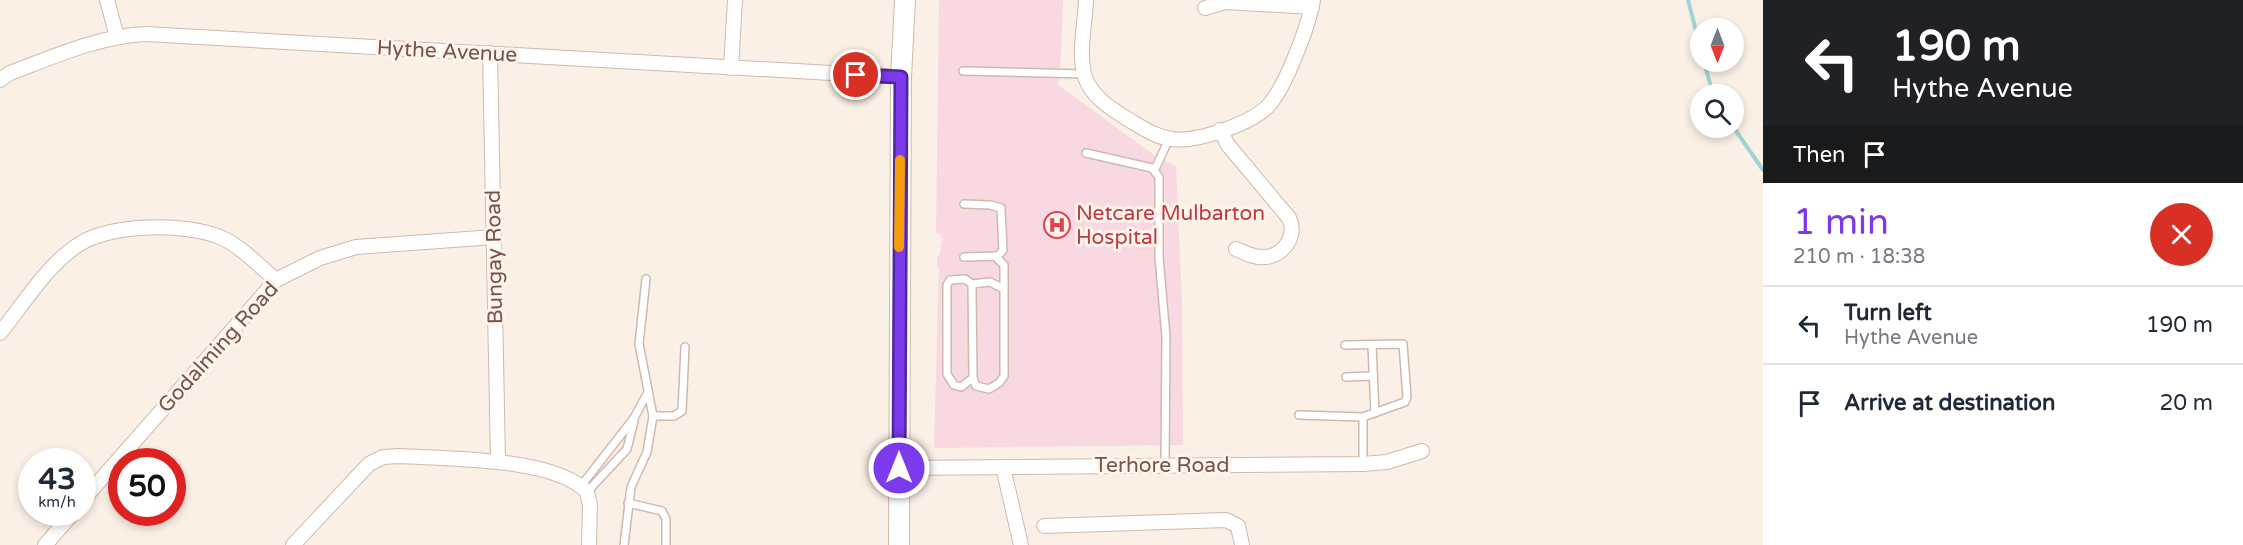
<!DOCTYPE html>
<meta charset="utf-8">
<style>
:root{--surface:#fff;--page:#f2f2f3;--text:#1f2937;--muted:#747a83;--line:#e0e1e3;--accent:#7c3aed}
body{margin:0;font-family:"Varela Round",sans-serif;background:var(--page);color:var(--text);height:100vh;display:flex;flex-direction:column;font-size:22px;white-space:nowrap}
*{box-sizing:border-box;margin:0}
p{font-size:20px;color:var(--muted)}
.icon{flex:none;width:33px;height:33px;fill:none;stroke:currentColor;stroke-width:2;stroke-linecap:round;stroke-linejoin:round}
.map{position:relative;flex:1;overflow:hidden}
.sheet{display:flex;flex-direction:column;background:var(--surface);width:480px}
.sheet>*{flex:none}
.hud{background:#202124;color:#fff;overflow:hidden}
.needle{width:39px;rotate:180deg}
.fabs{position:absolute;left:1690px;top:18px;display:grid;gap:12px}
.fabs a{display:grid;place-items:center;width:54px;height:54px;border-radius:50%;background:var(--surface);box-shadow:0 3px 9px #0003;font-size:30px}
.speed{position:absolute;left:18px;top:448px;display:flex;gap:12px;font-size:30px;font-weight:700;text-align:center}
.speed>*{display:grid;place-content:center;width:78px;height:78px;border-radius:50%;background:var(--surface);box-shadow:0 3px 9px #0003;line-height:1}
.speed small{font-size:15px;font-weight:400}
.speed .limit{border:9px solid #d22;background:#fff;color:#111}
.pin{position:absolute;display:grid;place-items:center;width:51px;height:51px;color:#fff;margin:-26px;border:3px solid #fff;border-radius:50%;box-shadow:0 2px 6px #0007}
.me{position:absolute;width:66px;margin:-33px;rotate:0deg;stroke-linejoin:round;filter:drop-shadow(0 0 4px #0008)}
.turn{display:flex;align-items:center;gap:21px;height:126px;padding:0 30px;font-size:27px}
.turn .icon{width:78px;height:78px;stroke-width:2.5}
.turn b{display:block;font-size:42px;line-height:51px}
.then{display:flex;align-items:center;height:57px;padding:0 30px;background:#0003;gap:12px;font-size:22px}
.round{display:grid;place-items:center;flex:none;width:63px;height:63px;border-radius:32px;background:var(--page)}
.summary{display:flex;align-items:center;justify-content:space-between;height:102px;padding:0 30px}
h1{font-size:36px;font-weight:600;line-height:45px;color:var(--accent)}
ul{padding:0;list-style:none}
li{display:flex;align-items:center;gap:18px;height:78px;padding:0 30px;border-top:2px solid var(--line)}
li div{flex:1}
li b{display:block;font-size:22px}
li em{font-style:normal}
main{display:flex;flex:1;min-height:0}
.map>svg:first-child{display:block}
.medical{fill:#f8d9e1}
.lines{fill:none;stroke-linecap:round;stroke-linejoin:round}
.stream{stroke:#a2d4d5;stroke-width:4}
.lane-casing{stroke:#ceb9af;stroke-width:10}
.street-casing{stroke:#ceb9af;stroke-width:16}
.secondary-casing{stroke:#d1b8ad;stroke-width:22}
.lane{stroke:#fff;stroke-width:7}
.street{stroke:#fff;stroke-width:14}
.secondary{stroke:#fff;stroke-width:20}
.route-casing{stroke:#51269a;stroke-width:15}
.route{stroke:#7c3aed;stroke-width:10}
.slow{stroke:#f59e0b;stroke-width:10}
.labels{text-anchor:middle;stroke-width:6;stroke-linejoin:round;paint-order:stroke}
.street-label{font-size:21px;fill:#73554c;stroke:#fef4eb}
.health-label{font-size:21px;fill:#be3a42;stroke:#fef4eb;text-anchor:start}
</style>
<main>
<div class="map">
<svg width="1763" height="545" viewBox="0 0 1763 545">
<rect width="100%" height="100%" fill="#fbf0e5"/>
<!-- medical -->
<path class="medical" d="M939,0H1063L1060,78L1057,84L1154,155L1176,166L1182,300L1183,445L934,448L939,267H937V256L940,254L941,241H943L940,234L936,233Z"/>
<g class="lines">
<!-- stream -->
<g class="stream">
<path d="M1688,0L1701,50"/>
<path d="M1704,62L1713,94"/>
<path d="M1734,128L1763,170"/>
</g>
<defs>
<g id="lane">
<path d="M963,71L1084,74"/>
<path d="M1086,153L1152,168L1159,177V257L1166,337L1165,465"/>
<path d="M1155,169L1169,139"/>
<path d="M964,204L990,205L1001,208L1003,250L998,256L964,257"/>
<path d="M995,256L1004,265V376L999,383L989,389L976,386L973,378L972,284L990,282L1004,289"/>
<path d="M972,284L965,279L950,280L947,285V374L954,385L961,387L973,378"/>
<path d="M1372,345L1375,413"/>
<path d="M1346,377L1373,376"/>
<path d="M1299,415L1363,417L1405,402L1407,397L1403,344L1345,345"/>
<path d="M653,416H674L682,411L685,347"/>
<path d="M1363,417V464"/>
<path d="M581,486L634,418L648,392"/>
<path d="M587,492L627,449L634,421"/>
<path d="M628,503L662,511L666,519V545"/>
<path d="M624,545L631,487L647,452L653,416L639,344L646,279"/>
</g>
<g id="street">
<path d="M107,0L117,37"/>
<path d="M1086,0C1085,24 1078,54 1085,77C1092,98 1113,110 1131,121C1144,129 1156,137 1172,139C1196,143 1253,123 1269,105C1286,86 1309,25 1313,0"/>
<path d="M1205,8L1225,2L1312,7"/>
<path d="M490,53L498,461"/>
<path d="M731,68L735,0"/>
<path d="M0,80L10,73C53,57 99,36 146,34L901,77"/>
<path d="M1220,130L1228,145L1289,218C1298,236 1283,256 1265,257C1255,258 1245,253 1236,249"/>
<path d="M0,333C23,305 45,268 75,247C107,223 186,222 222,238C242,247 259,266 276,280"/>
<path d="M1003,467L1021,545"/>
<path d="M899,468L1363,464L1387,462L1422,451"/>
<path d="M82,501L276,280L320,258L356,247L494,237"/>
<path d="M1044,526L1226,520L1238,526L1242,545"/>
<path d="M45,545L73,513"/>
<path d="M293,545L369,464L383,457L399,456C445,459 555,457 587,492L590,505L589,545"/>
</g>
<path id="secondary" d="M899,545L901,77L905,0"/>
</defs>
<!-- lane casing -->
<use href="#lane" class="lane-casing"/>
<!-- street casing -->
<use href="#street" class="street-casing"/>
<!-- secondary casing -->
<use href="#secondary" class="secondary-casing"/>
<!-- lane -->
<use href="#lane" class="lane"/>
<!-- street -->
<use href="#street" class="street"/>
<!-- secondary -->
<use href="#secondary" class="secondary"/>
</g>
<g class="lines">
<defs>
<path id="route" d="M856,75L901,77L899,468"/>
</defs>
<!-- route casing -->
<use href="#route" class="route-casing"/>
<!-- route -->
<use href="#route" class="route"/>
<!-- slow -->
<path class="slow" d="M899,247L900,160"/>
</g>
<!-- icons -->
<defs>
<symbol id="hospital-ring" viewBox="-11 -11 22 22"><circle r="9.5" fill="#fef4eb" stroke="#e0444e" stroke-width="1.5"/><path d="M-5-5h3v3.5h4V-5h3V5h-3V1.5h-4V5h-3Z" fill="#e0444e"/></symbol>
</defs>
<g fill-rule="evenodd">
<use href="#hospital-ring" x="1042" y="210" width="30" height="30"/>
</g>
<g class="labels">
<!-- street labels -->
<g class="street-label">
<text transform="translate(447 51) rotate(3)" y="7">Hythe Avenue</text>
<text transform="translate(494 257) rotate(-91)" y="7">Bungay Road</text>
<text transform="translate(218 347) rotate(-48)" y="7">Godalming Road</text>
<text x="1162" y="472">Terhore Road</text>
</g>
<!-- health labels -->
<g class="health-label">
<text x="1076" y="220">Netcare Mulbarton<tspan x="1076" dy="24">Hospital</tspan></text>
</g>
</g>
</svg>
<div class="fabs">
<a><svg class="needle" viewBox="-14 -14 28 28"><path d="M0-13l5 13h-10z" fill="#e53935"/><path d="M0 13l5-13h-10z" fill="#747a83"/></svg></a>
<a><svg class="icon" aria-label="search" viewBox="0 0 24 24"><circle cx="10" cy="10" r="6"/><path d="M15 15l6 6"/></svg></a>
</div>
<div class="speed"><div>43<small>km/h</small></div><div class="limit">50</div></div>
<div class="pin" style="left:856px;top:75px;background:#d93025"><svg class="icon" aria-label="arrive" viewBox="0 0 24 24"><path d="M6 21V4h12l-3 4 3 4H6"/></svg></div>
<svg class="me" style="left:899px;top:468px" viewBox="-20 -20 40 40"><circle r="17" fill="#7c3aed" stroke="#fff" stroke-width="3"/><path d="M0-11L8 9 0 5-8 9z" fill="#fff"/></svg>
</div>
<section class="sheet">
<div class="hud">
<div class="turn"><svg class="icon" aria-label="left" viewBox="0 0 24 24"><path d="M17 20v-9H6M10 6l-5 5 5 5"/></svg><div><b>190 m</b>Hythe Avenue</div></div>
<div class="then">Then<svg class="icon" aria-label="arrive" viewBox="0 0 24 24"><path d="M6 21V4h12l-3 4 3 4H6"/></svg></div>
</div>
<div class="summary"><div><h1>1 min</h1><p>210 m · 18:38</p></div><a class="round" style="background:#d93025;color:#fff"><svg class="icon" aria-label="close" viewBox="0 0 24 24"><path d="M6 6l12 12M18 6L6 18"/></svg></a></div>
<ul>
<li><svg class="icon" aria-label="left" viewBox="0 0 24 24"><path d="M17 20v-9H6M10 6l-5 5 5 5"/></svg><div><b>Turn left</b><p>Hythe Avenue</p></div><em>190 m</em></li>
<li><svg class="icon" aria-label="arrive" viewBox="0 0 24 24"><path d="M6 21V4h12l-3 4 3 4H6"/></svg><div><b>Arrive at destination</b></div><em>20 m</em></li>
</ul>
</section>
</main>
